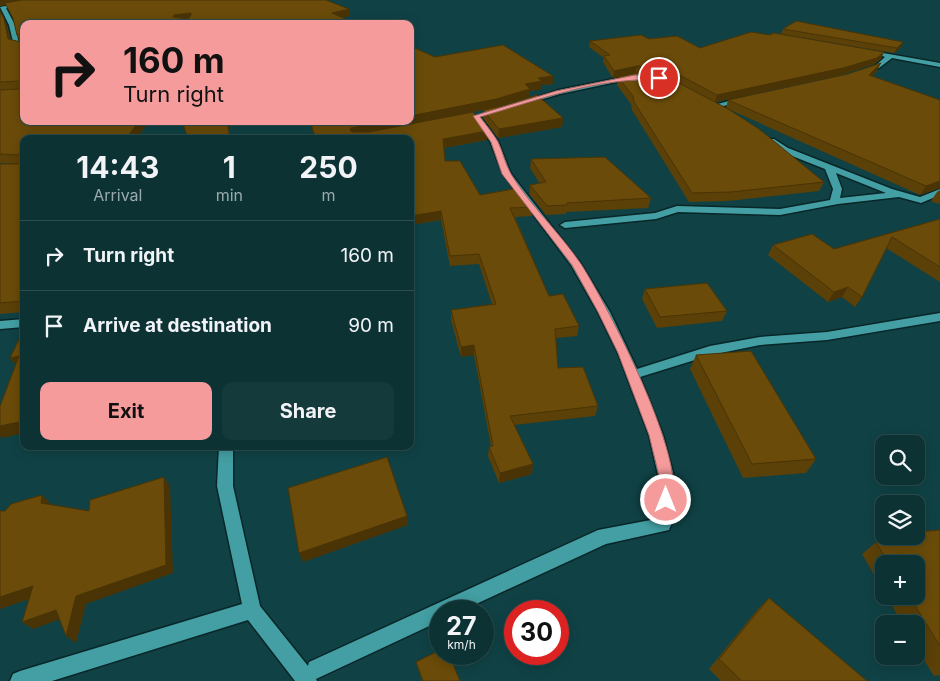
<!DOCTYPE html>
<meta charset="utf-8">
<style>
:root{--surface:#0c3234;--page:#153a3c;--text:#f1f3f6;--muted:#9aaaac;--line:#2c4d4f;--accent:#f59b9b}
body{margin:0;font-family:Inter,sans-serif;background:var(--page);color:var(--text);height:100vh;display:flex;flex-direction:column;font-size:19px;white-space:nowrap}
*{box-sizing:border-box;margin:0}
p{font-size:16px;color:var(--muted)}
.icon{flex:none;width:28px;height:28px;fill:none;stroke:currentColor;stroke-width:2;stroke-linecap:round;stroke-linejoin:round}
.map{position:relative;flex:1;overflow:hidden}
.drawer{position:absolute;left:20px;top:135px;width:394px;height:315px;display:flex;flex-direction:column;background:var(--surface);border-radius:10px;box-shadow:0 2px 12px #0003,0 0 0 1px var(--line)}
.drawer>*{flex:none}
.guide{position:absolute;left:20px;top:20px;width:394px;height:105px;border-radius:10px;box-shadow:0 2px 12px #0003,0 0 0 1px var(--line);background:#f59b9b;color:#111;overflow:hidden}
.fabs{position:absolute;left:875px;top:435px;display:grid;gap:10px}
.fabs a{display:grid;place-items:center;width:50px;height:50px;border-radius:10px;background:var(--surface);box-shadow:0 2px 12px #0003,0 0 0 1px var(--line);font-size:25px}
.speed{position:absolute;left:429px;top:600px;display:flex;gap:10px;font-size:25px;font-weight:700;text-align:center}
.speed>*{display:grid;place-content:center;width:65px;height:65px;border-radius:50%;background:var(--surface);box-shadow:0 2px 12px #0003,0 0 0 1px var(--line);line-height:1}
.speed small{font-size:12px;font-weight:400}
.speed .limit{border:8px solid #d22;background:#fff;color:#111}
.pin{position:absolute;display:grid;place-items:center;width:42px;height:42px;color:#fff;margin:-21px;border:2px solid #fff;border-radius:50%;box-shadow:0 1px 5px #0007}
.me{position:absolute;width:55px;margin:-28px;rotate:0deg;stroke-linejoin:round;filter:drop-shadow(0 0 4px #0008)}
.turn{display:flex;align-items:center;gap:18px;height:105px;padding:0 20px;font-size:22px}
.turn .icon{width:65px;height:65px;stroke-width:2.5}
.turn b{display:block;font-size:35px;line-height:42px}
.eta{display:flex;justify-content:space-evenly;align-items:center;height:85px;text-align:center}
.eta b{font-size:30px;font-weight:700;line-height:35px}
.button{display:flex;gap:10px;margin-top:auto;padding:10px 20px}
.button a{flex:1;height:58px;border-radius:10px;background:var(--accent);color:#111;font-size:20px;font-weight:700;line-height:58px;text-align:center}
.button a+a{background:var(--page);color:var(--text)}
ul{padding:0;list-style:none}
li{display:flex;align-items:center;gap:15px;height:70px;padding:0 20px;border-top:1px solid var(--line)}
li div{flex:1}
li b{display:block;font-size:19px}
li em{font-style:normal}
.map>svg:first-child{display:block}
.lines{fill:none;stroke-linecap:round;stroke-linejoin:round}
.minor-casing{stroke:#092628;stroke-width:3}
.minor{fill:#439fa3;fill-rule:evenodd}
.wall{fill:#5b4008}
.shaded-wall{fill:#4a3406}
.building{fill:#6a4b09;stroke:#4a3406;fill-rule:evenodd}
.route{fill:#f59b9b;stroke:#9f6565}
</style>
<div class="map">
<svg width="940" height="681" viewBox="0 0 940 681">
<rect width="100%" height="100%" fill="#104245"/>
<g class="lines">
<defs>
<g id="minor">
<path d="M38,0H51L6,8L15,25L19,44H24V48L14,46L9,25L0,7Z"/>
<path d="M883,53L940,63V67L892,58L879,68L863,72V70L875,66L885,57L880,55Z"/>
<path d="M633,75L635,76V78L560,94L523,105L519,103L559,90Z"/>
<path d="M744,97H747V101L714,108L710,106Z"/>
<path d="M474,116H480L498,141L511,174L581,264L610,312L637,369L710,346L760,337L827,332L940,313V321L827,340L760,345L711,355L640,377L663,435L676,484L671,525L669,530L606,544L461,611H440V621L316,679L317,681H295L248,620L52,681H10L13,674L20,671L242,604L217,486L219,446H233V486L260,606L308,666L309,662L598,530L656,519L660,484L649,435L618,353L598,312L571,265L503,174L490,141L473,118Z"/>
<path d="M768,139H774L788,148L892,189L920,197L940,189V195L921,203L899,197L838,204L780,215L678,212L656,219L565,228L560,225L565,222L655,213L677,206L780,209L830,200L833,189L825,169L782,152L768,143ZM836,173L886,193L840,198L842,189Z"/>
<path d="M24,319V327L0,329V321Z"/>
</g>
</defs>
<!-- minor casing -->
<use href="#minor" class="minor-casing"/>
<!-- minor -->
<use href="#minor" class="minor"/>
</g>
<!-- wall -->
<g class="wall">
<path d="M0,0L350,16L24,24V121H144L146,126L24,139V312L0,314V164H19L0,163V10L7,26L11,40L20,42L17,35L13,18L6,5L0,6Z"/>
<path d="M783,29L903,42L900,48L894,53L781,34Z"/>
<path d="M649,39L700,48L881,59L874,64L840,75L715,102L681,84L824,182L819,191L728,201L689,202L632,110L631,104L617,85L618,77L636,73L613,78L603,62L604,58L589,47L590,41Z"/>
<path d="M435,57L553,84L542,85V89L530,91L529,97L496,107L563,118L562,127L498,138L483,118V110L473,112L487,140L444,148L445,161L480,195L533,207L532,216L515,217L549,296L579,326L577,336L556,338L558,368L598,406L595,416L514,425L532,474L499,483L488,456L489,447L491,446L474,355L461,357L451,320V310L492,304L479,264L450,266L441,220L410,225V139H315L309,121H410Z"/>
<path d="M877,71L872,76L940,188L920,195L726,108L728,100Z"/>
<path d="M531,159L651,198L648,208L566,212V214L546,215L530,195V185L540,184L530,168Z"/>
<path d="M940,190V202L938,204L931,201L937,192Z"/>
<path d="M940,219V282L886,248L862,297L855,307L842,297L828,302L768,255L773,245L834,249Z"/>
<path d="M645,289L727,311L722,321L657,328L642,299Z"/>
<path d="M696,355L816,459L806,473L743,478L690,369Z"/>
<path d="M940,530V675L934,676L916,647V624H903L886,596H916V564H884V592L862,554L876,542L892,540L897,536H916Z"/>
<path d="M769,598L867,681H721L709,669L758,609Z"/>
<path d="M416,662L460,681H422Z"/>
</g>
<!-- shaded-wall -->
<g class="shaded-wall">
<path d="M0,0H29L0,6Z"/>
<path d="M349,9L350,16L333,20L332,13Z"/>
<path d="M0,10L7,26L12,46L8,39Z"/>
<path d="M191,13L193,19L173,17L174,15Z"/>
<path d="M903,42L900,48L894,53L897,48Z"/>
<path d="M884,52L881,59L874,64L840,75L715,102L717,95Z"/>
<path d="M881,63L877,71L865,83L869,75Z"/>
<path d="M637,66L635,73L613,78L614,71Z"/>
<path d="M553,76V84L542,85V89L530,91L529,97L496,107L353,137L350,130L351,128L386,121H410V116L525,84L538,78Z"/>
<path d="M563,118L562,127L498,138L499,129Z"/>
<path d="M139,121H144L146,126L136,139H126Z"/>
<path d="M227,121H228L231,139L229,133Z"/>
<path d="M487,131V140L443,148V139Z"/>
<path d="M940,181V188L920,195L926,186Z"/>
<path d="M441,211V220L410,225V216Z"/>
<path d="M848,287L842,297L828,302L834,292Z"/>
<path d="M474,345V355L461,357V347Z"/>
<path d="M19,356L18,368L10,358Z"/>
<path d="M413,361L415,378L410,380V362Z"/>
<path d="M24,421V433L2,438L0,436V426Z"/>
<path d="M104,446H114L105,448Z"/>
<path d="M533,464L532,474L499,483L500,473Z"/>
<path d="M164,477L170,486L173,573L86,604L76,643L66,636L76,596Z"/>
<path d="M42,495L51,504L41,503Z"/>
<path d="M407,516L408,525L303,562L299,553Z"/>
<path d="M33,586L44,594L0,609V597Z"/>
<path d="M56,610L66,617L33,629L22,622Z"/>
</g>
<!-- building -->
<g class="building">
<path d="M22,0H326L349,9L332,13L357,24H24V121H139L126,139H24V301L0,303V164H18L20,162V155L0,154V90L20,89L21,87L20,81L0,82V11L4,19L8,39L21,42L22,35H17L13,18L5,3ZM191,13V15L188,19L173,17L174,15Z"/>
<path d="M796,21L903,42L897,48L783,29Z"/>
<path d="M751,32L770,35L774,33L884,52L877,58L843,68L717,95L668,69L637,66L614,71L604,56L610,55L590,41L641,35L649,39L677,36L700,48Z"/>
<path d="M503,45L553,76L538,78L542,81L525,84L530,89L496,99L410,116V46L435,57Z"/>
<path d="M881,63L869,75L940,100V181L926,186L728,100L848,74Z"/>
<path d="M637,73L664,75L728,109L759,129L824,182L731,192L692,193L634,102L633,96L618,77Z"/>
<path d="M537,95L563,118L499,129L483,110L502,106Z"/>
<path d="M473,112L487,131L443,139L445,161H460L480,195L519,188L533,207L510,208L549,296L563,294L579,326L555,329L558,368L583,367L598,406L510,416L533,464L500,473L489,447L493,446L474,345L461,347L451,310L496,304L479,254L450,256L441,211L410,216V139H316L310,121H386L351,128L350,130L352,132H369Z"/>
<path d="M182,121H227L229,133L232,139H188Z"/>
<path d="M605,157L651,198L567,203V205L547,206L530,185L546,182L531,159Z"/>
<path d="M940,219V267L892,237L862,297L848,287L834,292L773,245L812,234L834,249Z"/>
<path d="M707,283L727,311L660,317L645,289Z"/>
<path d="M24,329V421L0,426V406L19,356L10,358Z"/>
<path d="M410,350L413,361L410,362Z"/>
<path d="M751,351L816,459L752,464L696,355Z"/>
<path d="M387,457L407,516L299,553L288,488Z"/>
<path d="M164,477L166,565L76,596L66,636L56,610L22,622L33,586L0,597V511H5L11,504L42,495L41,503L89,511L90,500Z"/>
<path d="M940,530V646L909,596H916V564H889L876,542L901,539L900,536H916V532Z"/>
<path d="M769,598L867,681H742L719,659Z"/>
<path d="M440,650V654H449L460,681H423L416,662Z"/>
</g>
<!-- route -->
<path class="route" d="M635,75L659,76L662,78L659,80C599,77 538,100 480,117C486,125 493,133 498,142C503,152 505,164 511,174C529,204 560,233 581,264C606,303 690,463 671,505L666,507L661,505L659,500L661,484L649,435L618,353L598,312L572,265L502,174L491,142L473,116L556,91Z"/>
</svg>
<div class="fabs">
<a><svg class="icon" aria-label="search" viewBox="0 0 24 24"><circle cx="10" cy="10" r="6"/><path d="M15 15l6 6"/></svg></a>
<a><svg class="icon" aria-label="layers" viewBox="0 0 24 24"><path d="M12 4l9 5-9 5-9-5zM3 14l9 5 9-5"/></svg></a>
<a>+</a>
<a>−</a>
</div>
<div class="speed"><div>27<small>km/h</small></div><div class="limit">30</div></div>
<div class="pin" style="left:659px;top:78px;background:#d93025"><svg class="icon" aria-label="arrive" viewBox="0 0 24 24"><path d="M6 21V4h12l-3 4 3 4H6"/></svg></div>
<svg class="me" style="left:666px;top:500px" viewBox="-20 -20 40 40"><circle r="17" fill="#f59b9b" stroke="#fff" stroke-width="3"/><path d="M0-11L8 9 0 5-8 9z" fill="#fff"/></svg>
<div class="guide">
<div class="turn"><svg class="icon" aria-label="right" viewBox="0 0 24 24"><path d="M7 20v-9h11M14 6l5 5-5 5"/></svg><div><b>160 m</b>Turn right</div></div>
</div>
<section class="drawer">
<div class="eta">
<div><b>14:43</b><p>Arrival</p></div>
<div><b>1</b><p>min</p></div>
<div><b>250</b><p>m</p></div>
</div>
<ul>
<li><svg class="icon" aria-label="right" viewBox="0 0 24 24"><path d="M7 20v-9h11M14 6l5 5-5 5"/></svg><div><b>Turn right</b></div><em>160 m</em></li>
<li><svg class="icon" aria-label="arrive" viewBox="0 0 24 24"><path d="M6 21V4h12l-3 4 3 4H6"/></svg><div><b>Arrive at destination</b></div><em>90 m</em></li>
</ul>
<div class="button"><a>Exit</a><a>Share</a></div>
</section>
</div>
